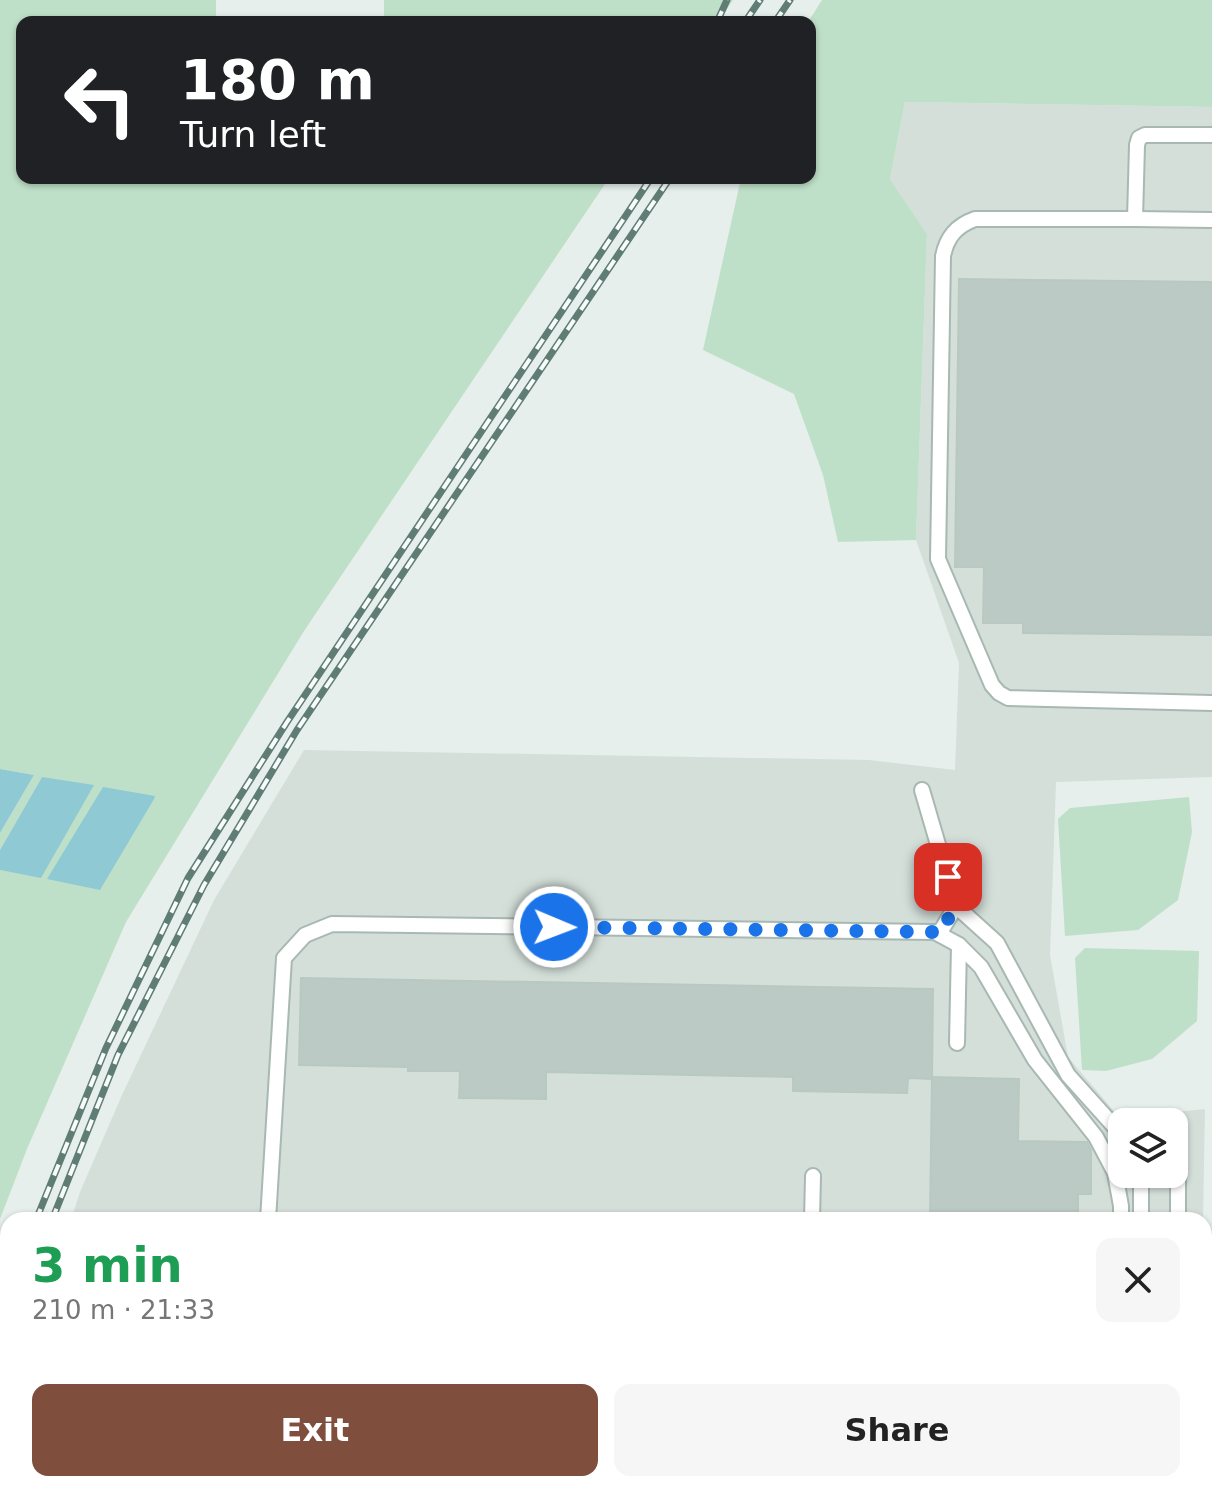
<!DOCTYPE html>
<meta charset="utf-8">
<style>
:root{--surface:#fff;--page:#f6f6f6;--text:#222;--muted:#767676;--accent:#804e3d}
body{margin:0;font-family:"DejaVu Sans",sans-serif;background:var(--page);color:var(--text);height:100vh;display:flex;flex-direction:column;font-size:30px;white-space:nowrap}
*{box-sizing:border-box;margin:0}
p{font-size:26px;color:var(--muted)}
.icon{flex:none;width:44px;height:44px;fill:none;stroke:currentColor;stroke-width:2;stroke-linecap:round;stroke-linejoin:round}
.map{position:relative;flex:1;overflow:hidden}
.details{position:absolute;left:0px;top:1212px;width:1212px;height:280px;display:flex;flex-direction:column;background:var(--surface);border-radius:24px 24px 0 0;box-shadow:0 2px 6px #0004}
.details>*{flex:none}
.guide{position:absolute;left:16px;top:16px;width:800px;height:168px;border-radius:16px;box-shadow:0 2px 6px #0004;background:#202124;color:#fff;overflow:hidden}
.buttons{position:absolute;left:1108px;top:1108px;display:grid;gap:16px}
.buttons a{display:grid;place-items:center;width:80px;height:80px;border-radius:16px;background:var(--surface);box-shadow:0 2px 6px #0004;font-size:40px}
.pin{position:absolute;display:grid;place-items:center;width:68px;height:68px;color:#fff;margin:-34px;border-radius:16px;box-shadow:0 4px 12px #0006}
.me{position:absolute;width:88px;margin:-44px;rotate:91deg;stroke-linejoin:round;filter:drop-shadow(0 0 6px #0008)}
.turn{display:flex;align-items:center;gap:28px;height:168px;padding:0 32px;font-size:36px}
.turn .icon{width:104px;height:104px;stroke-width:2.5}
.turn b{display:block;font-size:56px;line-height:68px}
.round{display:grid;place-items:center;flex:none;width:84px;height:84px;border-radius:16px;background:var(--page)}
.head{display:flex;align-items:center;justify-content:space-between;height:136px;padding:0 32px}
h1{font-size:48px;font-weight:700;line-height:60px;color:#1e9e55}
.button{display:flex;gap:16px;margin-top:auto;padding:16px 32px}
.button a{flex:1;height:92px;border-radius:16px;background:var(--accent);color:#fff;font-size:32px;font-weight:700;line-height:92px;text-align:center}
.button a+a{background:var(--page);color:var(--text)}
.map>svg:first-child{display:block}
.built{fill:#d4dfda;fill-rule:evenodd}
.green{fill:#bfe0c8}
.water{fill:#8ec9d4}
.building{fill:#bbcac4;stroke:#b8c9c2;stroke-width:2}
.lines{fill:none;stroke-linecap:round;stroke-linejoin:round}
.minor-casing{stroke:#a8b8b2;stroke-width:18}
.minor{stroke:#fff;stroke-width:14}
.rail-casing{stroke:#5f7d75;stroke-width:7}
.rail{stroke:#f7fbf9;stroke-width:4;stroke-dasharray:12;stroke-linecap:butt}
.route{stroke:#1a73e8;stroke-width:14;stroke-dasharray:0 25.2}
</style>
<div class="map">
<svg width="1212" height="1492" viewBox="0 0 1212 1492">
<rect width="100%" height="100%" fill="#e6efeb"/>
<!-- built -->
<g class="built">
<path d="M905,102L1212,107V777L1056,782L1050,955L1068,1057L1120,1118L1205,1109L1203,1220H71L80,1192L122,1095L214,900L304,750L869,760L955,770L959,663L916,540L927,234L890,179ZM1122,1122H1174V1174H1122Z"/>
<path d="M1204,1423L1212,1424V1492H1005V1484H1204Z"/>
<path d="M112,1484H337L335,1492H118Z"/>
</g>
<!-- green -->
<g class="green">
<path d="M0,0H216V22H22V178H609L304,631L126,922L27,1149L0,1219V870L41,877L42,777L0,850V833L34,775L0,769Z"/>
<path d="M384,0H733L718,22H384Z"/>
<path d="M822,0H1212V107L905,102L890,179L927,234L916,540L838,542L823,475L794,394L703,350L741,178H810V22H808Z"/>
<path d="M1189,797L1192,832L1178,900L1138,930L1065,936L1058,819L1070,808Z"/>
<path d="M1085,948L1199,951L1197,1021L1152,1059L1106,1071L1082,1070L1075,958Z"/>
</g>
<!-- water -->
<g class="water">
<path d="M0,769L34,775L0,833Z"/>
<path d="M42,777L94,785L41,878L0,870V850Z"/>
<path d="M103,787L155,796L154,799L100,890L47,879Z"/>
</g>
<!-- building -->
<g class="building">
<path d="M959,279L1212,282V635L1023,633V623H983L984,567H955Z"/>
<path d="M301,978L933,989L932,1079L908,1078L907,1093L793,1091V1077L546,1072V1099L459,1098L460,1071H408V1067L299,1065Z"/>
<path d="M932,1077L1019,1079L1018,1141L1087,1142L1091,1150V1194H1078V1220H930Z"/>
</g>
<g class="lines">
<defs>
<g id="minor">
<path d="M1212,135H1145L1139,138L1137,145L1135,219H975C956,226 947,237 943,256L938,559L992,685L999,693L1008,698L1212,703"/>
<path d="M1135,219L1212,220"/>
<path d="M922,790L956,906"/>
<path d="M939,934L956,906L997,943L1068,1075L1122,1135"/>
<path d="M957,1043L959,945"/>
<path d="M1174,1136H1178V1220"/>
<path d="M268,1220L284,958L305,935L332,924L935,932L959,945L981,967L1035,1060L1096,1137L1115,1173L1121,1206V1220"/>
<path d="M812,1220L813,1176"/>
<path d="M1141,1220V1174"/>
<path d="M1204,1407L1212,1408"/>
<path d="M1204,1437L1212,1439"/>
<path d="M998,1484V1492"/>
<path d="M1034,1492V1484"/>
<path d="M1075,1492V1484"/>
<path d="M1108,1492L1110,1484"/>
</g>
</defs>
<!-- minor casing -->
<use href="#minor" class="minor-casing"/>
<!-- minor -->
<use href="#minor" class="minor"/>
<defs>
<g id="rail">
<path d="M717,22L727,0"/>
<path d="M745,22L760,0"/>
<path d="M775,22L790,0"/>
<path d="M36,1220L106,1048L188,878L287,722L651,178"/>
<path d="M52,1220L118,1055L204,885L297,730L670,178"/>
<path d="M0,1294L8,1271"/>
<path d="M0,1325L8,1302"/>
<path d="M0,1349L8,1325"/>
<path d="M0,1376L8,1348"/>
</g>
</defs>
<!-- rail casing -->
<use href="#rail" class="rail-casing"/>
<!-- rail -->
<use href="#rail" class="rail"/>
</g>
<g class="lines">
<!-- route -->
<path class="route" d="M554,927L935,932L939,934L956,906L948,877"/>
</g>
</svg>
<div class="buttons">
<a><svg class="icon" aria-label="layers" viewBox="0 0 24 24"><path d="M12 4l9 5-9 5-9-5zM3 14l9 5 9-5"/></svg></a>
</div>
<div class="pin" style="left:948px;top:877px;background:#d93025"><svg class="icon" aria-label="arrive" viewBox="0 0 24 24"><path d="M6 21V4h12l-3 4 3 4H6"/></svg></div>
<svg class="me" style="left:554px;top:927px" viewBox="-20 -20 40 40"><circle r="17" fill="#1a73e8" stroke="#fff" stroke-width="3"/><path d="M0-11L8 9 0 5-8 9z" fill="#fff"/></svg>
<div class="guide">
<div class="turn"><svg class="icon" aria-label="left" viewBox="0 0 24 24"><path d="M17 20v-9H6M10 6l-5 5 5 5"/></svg><div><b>180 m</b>Turn left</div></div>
</div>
<section class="details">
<div class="head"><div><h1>3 min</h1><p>210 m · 21:33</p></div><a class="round"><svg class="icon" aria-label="close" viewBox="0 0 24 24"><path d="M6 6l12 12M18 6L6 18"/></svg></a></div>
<div class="button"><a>Exit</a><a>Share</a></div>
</section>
</div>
